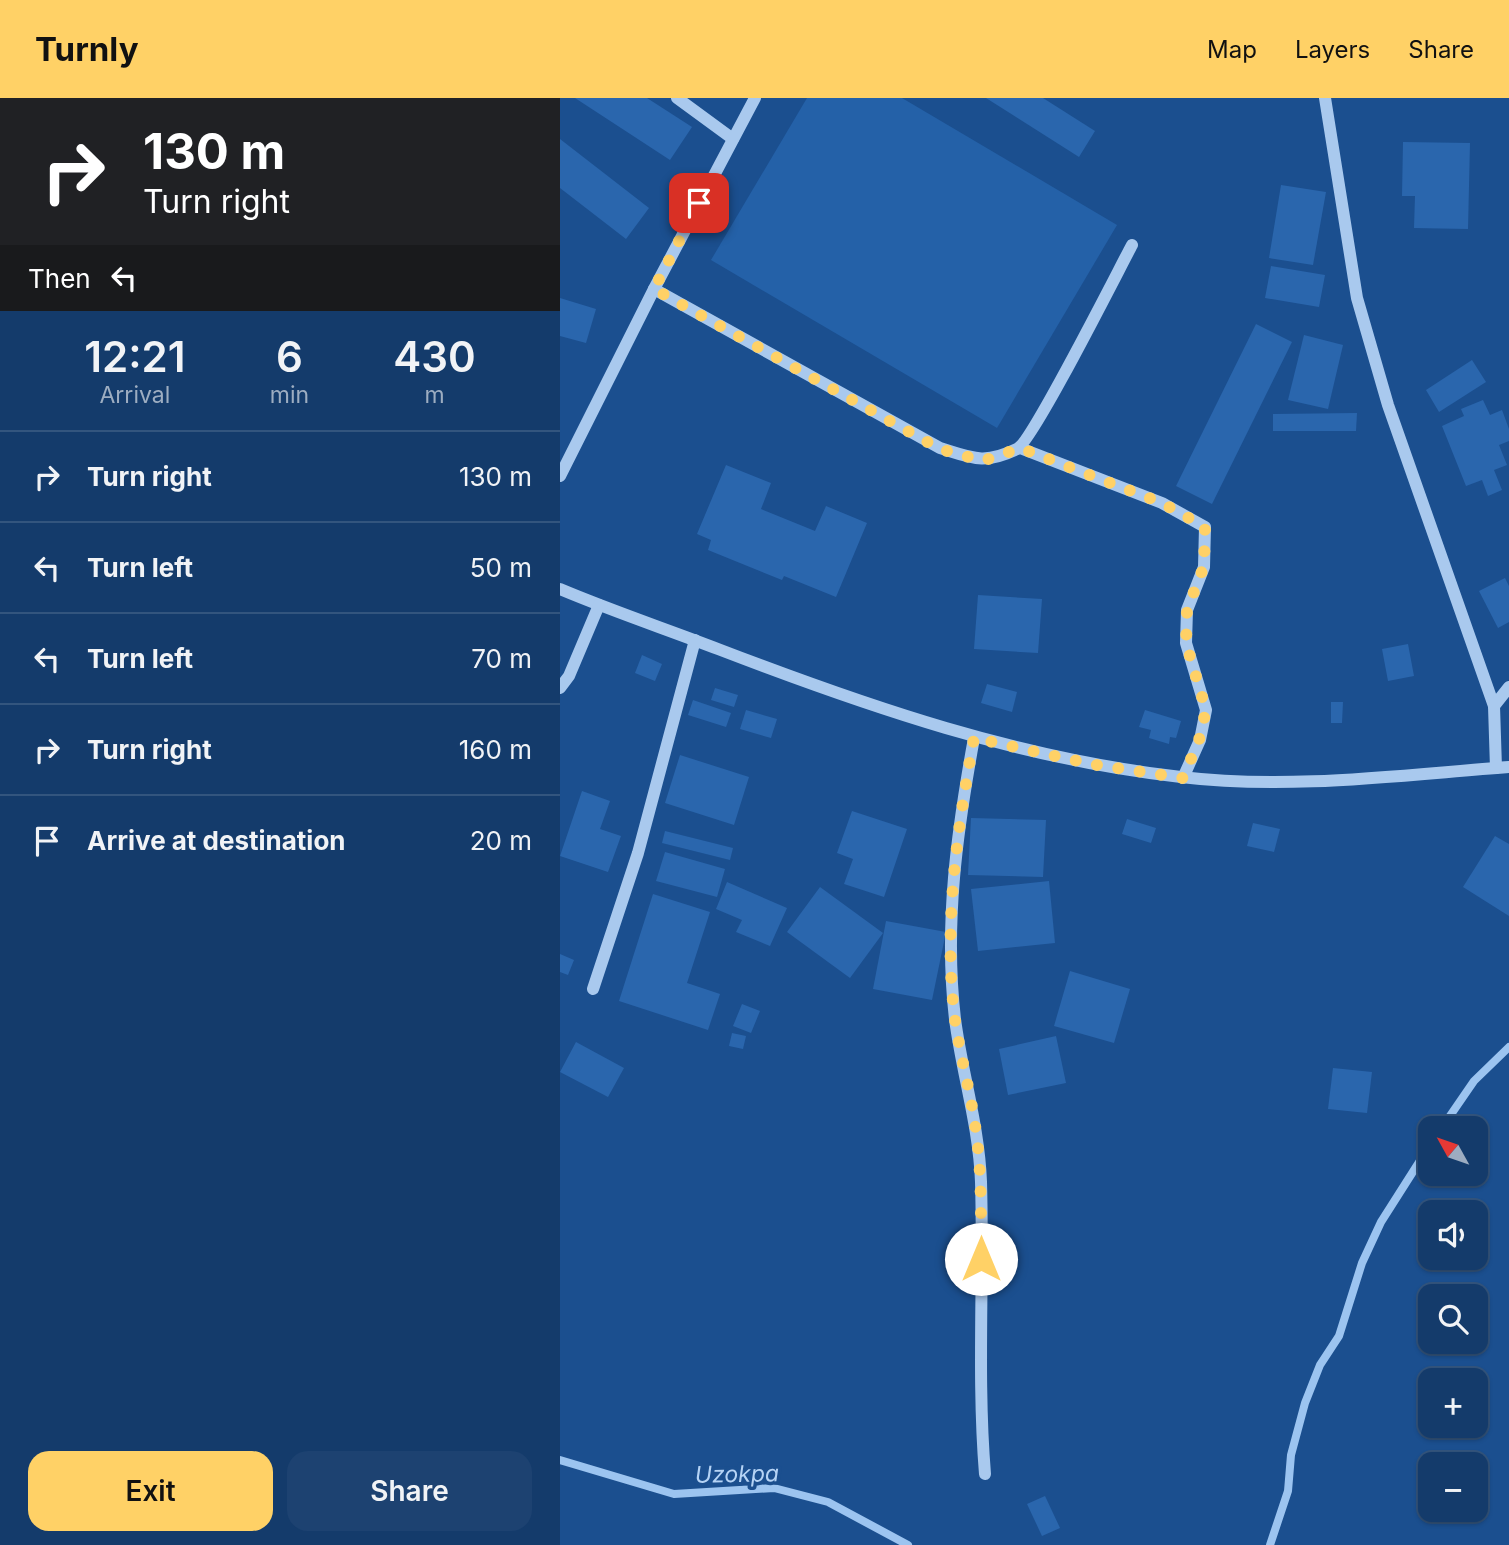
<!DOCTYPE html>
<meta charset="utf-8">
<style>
:root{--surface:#143b6b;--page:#1d4271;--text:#f1f3f6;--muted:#9dadc1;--line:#33557e;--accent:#ffd166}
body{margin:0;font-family:Inter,sans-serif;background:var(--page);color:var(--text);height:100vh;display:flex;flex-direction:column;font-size:26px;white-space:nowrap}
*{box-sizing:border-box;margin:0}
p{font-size:23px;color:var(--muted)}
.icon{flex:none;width:38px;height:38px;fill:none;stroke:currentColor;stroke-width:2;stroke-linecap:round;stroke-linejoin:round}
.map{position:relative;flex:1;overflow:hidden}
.sheet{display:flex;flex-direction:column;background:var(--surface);width:560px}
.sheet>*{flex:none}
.top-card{background:#202124;color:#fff;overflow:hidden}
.needle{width:46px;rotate:310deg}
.tools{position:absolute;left:858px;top:1018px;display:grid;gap:14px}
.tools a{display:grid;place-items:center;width:70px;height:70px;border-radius:14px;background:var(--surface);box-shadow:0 2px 5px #0004,0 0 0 2px var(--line);font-size:35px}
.pin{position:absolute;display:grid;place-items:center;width:60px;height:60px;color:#fff;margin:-30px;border-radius:14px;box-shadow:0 4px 10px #0006}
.me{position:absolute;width:77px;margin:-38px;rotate:0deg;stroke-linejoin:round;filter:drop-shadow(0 0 5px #0008)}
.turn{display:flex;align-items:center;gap:24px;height:147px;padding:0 28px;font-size:32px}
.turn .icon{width:91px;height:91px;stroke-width:2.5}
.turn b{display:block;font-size:49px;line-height:60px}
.then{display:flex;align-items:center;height:66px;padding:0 28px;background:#0003;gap:14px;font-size:26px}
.eta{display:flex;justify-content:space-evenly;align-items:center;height:119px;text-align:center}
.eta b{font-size:42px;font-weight:600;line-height:49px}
.primary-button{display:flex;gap:14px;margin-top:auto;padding:14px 28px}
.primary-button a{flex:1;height:80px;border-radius:21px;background:var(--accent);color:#111;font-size:28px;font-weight:600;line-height:80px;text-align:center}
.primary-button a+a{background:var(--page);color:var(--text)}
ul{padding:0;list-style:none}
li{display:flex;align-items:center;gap:21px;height:91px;padding:0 28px;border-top:2px solid var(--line)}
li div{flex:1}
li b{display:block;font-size:26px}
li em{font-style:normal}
header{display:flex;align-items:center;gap:42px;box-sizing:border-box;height:98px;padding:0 35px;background:var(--accent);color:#111}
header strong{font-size:33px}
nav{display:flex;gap:38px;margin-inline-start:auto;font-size:24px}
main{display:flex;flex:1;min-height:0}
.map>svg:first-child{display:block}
.green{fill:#2461a8}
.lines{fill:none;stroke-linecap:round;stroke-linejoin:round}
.stream{stroke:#9cc4f0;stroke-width:8}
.building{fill:#2a66ad}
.minor{stroke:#a9c9ee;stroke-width:12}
.route{stroke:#ffd166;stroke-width:12;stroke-dasharray:0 21.6}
.labels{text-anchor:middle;stroke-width:7;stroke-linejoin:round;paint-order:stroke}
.water-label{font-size:23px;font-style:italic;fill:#b5d3f5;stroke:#1b4f8f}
</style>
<header>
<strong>Turnly</strong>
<nav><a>Map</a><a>Layers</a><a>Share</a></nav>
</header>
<main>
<section class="sheet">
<div class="top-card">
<div class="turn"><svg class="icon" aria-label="right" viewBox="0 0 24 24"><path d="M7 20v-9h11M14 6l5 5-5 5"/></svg><div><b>130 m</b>Turn right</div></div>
<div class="then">Then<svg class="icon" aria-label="left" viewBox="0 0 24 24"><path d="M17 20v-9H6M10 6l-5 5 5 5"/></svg></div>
</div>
<div class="eta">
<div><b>12:21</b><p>Arrival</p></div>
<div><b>6</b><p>min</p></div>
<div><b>430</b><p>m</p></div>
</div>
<ul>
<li><svg class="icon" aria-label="right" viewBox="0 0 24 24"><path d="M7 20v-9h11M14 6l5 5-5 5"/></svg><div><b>Turn right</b></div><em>130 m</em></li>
<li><svg class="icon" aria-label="left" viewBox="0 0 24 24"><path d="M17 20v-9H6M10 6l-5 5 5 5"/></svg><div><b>Turn left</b></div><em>50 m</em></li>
<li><svg class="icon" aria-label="left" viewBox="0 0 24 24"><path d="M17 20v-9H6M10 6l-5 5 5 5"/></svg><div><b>Turn left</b></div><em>70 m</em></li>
<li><svg class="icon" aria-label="right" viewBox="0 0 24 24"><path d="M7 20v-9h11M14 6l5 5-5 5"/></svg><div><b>Turn right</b></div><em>160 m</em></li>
<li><svg class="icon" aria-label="arrive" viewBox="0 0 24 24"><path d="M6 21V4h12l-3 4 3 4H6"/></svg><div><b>Arrive at destination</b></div><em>20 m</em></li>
</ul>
<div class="primary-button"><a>Exit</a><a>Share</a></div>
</section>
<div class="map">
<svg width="949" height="1447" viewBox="0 0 949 1447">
<rect width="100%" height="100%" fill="#1b4f8f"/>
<!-- green -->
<path class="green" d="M247,0H342L557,127L437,330L151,162Z"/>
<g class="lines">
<!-- stream -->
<g class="stream">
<path d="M881,1031L914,983L949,949"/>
<path d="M0,1362L114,1396L214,1390L268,1404L348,1447"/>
<path d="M710,1447L728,1393L731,1357L745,1305L760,1267L779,1238L802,1165L821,1124L870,1047"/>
</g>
</g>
<!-- building -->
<g class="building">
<path d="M15,0H87L132,29L110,62Z"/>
<path d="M426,0H483L535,33L519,59Z"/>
<path d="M0,41L89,110L66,141L0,90Z"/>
<path d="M843,44L910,45L908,131L854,130L855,98H842Z"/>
<path d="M721,87L766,94L753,167L709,160Z"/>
<path d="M711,168L765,177L759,209L705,200Z"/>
<path d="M0,200L36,211L26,245L0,238Z"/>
<path d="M696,226L732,244L652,406L616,388Z"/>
<path d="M744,237L783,247L768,311L728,302Z"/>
<path d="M912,262L926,284L879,314L866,292Z"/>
<path d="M923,302L930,317L942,312L949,331V343L939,347L947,367L934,372L942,392L928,398L922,382L906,388L882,328L904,318L901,311Z"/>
<path d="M797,315L796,333H713V316Z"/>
<path d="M166,367L211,385L201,411L255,433L266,408L307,425L276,499L224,478L222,482L148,452L151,442L137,436Z"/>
<path d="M945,480L949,488V524L938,530L919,493Z"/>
<path d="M418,497L482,501L478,555L414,551Z"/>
<path d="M848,546L854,578L828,583L822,551Z"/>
<path d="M82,557L102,566L95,583L75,575Z"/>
<path d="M427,586L457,594L452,614L421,605Z"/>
<path d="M155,590L178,597L174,609L151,602Z"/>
<path d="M133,602L171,615L166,629L128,617Z"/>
<path d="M771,604H783L782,625H771Z"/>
<path d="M186,612L217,621L211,640L180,631Z"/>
<path d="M585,612L621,623L616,640L610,639L609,646L589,640L591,632L579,629Z"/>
<path d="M120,657L189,679L174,727L105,705Z"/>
<path d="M22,693L50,703L40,731L61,738L48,774L0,758Z"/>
<path d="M292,713L347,731L324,799L284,786L293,761L277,755Z"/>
<path d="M411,720L486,722L483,779L408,777Z"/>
<path d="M567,721L596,730L591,745L562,736Z"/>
<path d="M693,725L720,731L714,754L687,748Z"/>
<path d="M105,733L173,750L170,762L102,745Z"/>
<path d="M935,738L949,746V818L903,789Z"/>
<path d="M105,754L165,771L157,799L96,783Z"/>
<path d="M489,783L495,845L418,853L411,791Z"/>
<path d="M167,784L227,810L210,848L176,834L182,822L156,811Z"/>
<path d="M260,789L323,835L290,880L227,834Z"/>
<path d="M93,796L150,814L127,885L160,896L148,932L59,903Z"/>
<path d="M326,823L386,834L372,902L313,891Z"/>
<path d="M0,856L14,862L8,877L0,874Z"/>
<path d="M510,873L570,891L554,945L494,928Z"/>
<path d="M182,906L200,913L191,935L173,928Z"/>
<path d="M172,935L186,938L183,951L169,948Z"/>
<path d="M496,938L506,985L448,997L439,951Z"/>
<path d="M16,944L64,970L48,999L0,974Z"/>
<path d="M773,970L812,974L807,1015L768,1011Z"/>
<path d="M485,1398L500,1430L482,1438L467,1406Z"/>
</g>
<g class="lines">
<!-- minor -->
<g class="minor">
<path d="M117,0L173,41"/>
<path d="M765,0L797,200L828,307L934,608"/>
<path d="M94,191L380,350C412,360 424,367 457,351C472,344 557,175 572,147"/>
<path d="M460,350L602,405L645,429L644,469L627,512L626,545L646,612L640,642L623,680"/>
<path d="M0,378L94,191L195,0"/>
<path d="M0,491C52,513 106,531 158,551C309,609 460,661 621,679C729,692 841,677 949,669"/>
<path d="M0,590L9,578L39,507"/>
<path d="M414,640C397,733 384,826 395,921C402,975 419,1028 421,1084C424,1181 417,1279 425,1376"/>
<path d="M936,670L934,608L949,589"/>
<path d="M33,891L78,755L135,542"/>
</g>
</g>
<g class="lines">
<!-- route -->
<path class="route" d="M139,105L94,191L380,351L423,363L460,350L602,405L645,429L644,468L627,512L626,545L646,612L639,642L623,680L531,666L414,640C397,733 383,828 395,922C400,957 410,992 415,1027C422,1071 421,1116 421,1161"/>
</g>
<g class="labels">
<!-- water labels -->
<g class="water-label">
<text transform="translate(177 1376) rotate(-1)" y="8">Uzokpa</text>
</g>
</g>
</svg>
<div class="tools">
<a><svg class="needle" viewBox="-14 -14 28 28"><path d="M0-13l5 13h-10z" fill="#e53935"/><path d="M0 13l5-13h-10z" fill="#9dadc1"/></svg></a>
<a><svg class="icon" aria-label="sound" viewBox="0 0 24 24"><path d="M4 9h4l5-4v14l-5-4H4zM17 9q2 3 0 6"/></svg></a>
<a><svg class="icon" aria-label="search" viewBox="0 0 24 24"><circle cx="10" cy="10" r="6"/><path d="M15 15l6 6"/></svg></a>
<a>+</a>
<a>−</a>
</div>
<div class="pin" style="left:139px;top:105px;background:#d93025"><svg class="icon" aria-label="arrive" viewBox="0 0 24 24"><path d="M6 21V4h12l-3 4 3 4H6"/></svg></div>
<svg class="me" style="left:421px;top:1161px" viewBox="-20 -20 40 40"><circle r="19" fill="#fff"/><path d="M0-13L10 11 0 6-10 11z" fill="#ffd166"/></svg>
</div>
</main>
